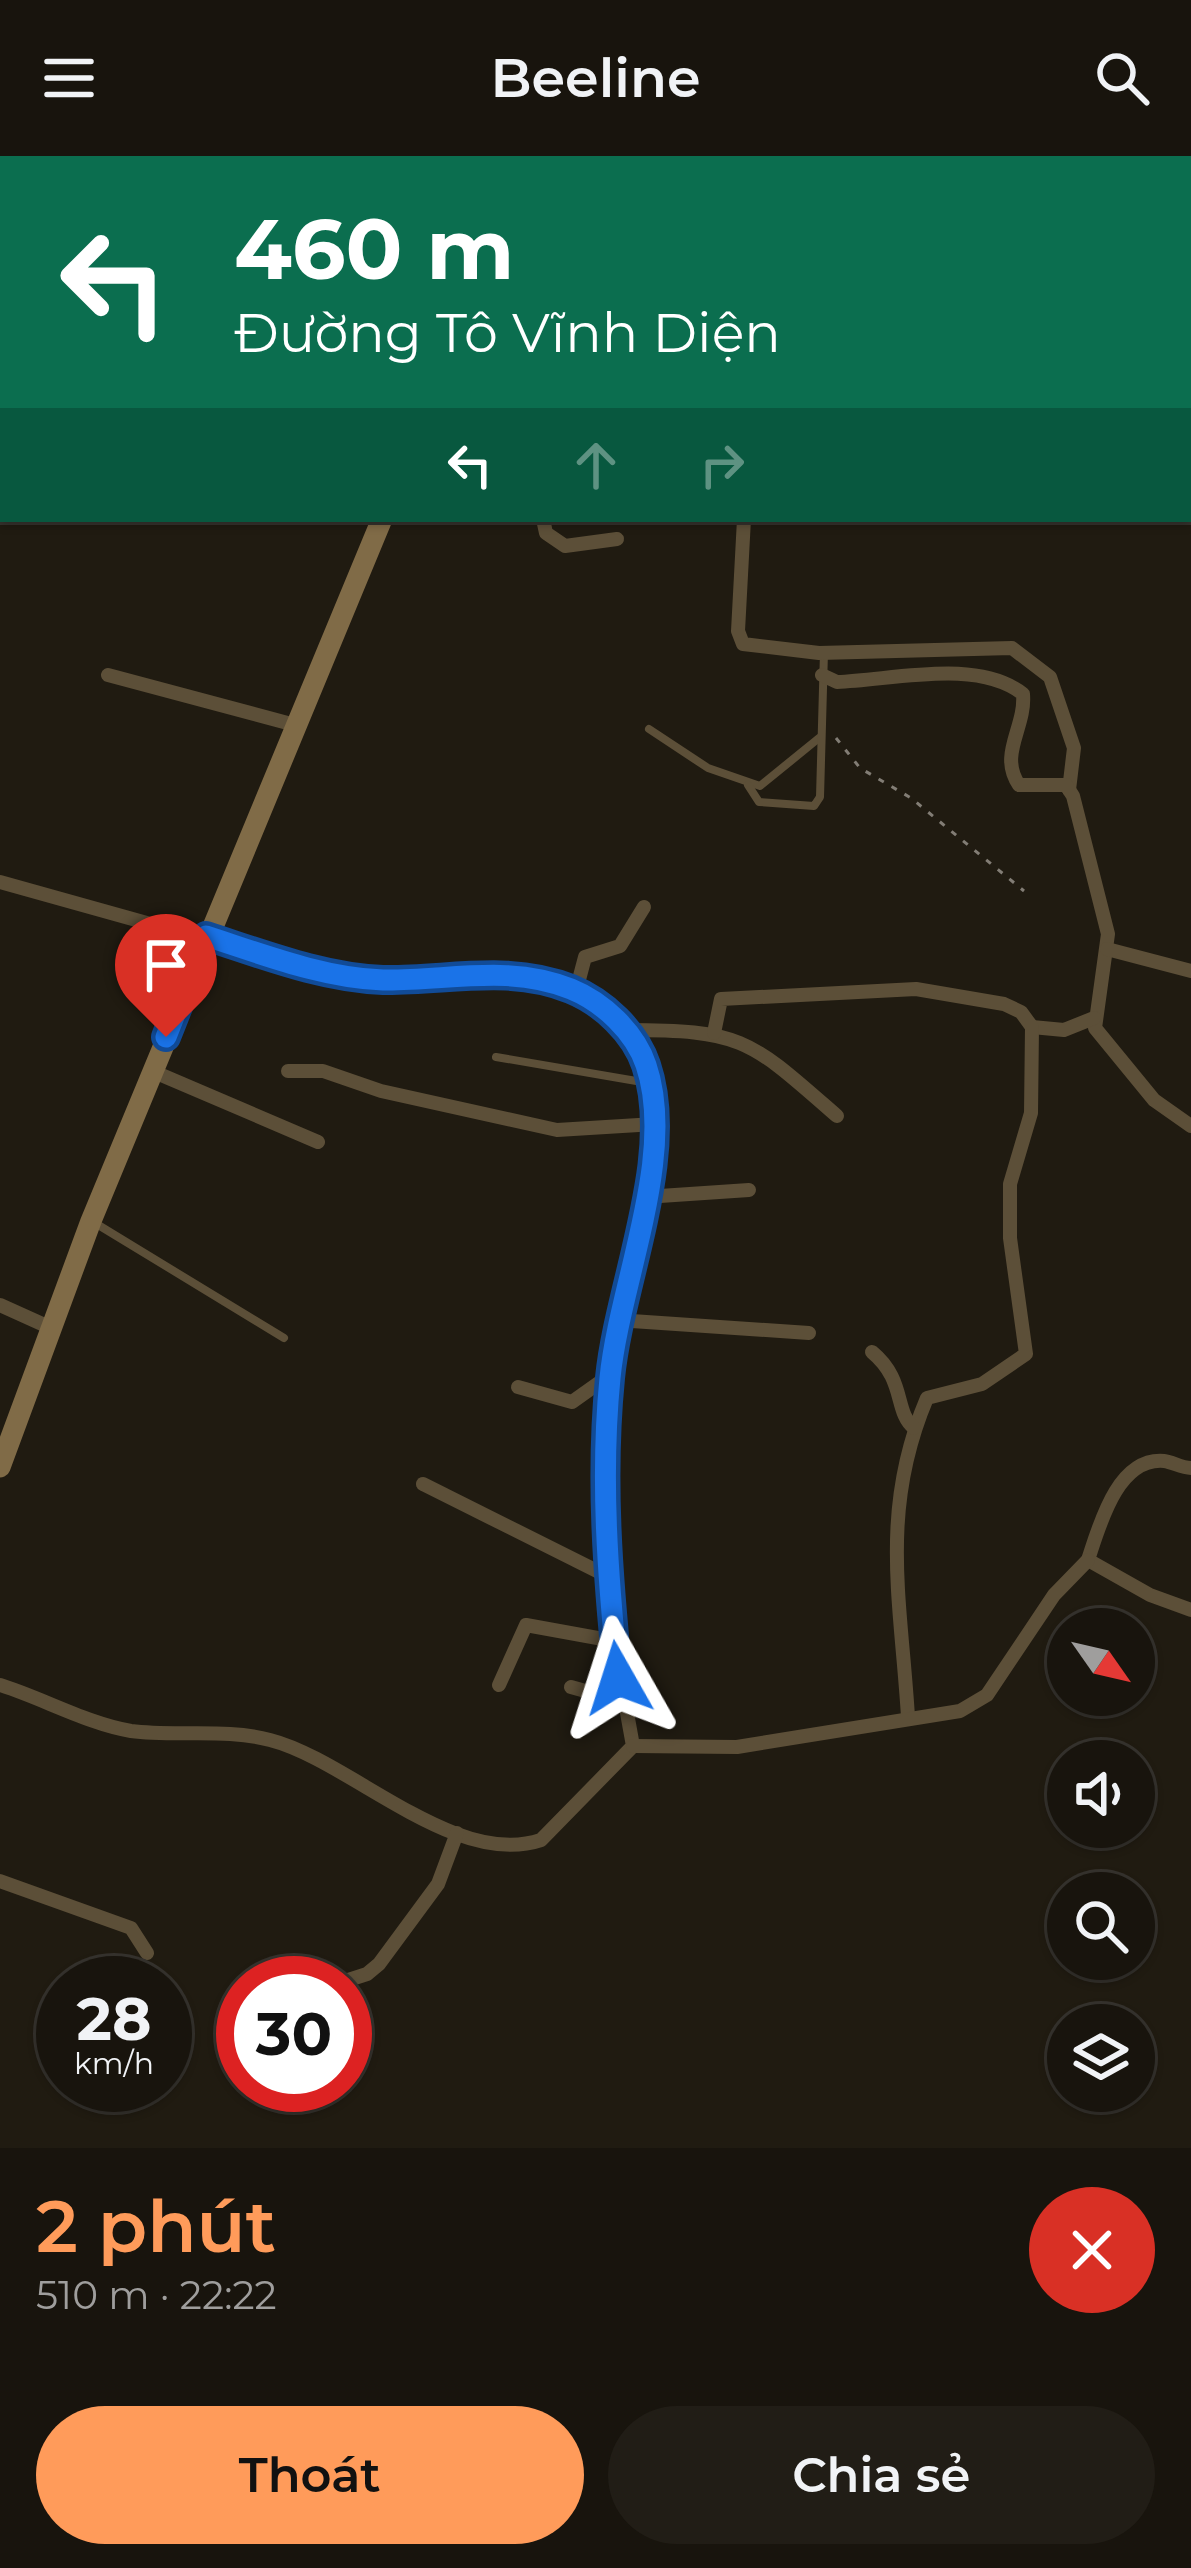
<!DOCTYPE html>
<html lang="vi">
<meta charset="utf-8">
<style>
:root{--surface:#18140d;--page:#211d16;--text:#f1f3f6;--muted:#9f9e9d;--line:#36332e;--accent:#ff9b5a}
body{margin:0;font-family:Montserrat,sans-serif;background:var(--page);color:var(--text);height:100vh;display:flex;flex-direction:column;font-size:45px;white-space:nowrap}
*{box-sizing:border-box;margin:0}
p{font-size:39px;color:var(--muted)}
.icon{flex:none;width:66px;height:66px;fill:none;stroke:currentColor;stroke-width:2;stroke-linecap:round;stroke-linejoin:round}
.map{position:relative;height:1992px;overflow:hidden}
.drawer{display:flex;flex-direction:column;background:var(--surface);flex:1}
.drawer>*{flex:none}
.top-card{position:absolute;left:0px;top:0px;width:1191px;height:366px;box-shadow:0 3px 9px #0004,0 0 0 3px var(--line);background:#0b6e4f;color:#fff;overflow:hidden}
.needle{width:78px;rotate:124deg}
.fabs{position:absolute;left:1047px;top:1452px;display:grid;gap:24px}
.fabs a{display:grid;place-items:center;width:108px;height:108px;border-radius:50%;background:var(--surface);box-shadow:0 3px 9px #0004,0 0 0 3px var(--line);font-size:60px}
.speed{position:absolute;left:36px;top:1800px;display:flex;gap:24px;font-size:60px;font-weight:700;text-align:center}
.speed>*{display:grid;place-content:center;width:156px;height:156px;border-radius:50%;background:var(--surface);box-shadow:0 3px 9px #0004,0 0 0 3px var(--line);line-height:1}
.speed small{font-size:30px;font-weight:400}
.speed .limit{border:18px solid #d22;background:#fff;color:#111}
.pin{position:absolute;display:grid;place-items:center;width:102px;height:102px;color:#fff;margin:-123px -51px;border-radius:50% 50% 50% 0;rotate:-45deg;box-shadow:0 0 12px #0007}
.pin .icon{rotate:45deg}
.me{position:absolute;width:132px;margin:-66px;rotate:354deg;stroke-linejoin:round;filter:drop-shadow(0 0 9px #0008)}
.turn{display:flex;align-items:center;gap:42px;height:252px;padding:0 36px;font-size:54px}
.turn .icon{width:156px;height:156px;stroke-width:2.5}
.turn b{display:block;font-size:84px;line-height:102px}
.lanes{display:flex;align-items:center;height:114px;padding:0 36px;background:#0003;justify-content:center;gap:60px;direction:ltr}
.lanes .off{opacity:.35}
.round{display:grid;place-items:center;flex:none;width:126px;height:126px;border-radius:63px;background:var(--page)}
.overview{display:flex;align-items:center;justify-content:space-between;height:204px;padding:0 36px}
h1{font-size:72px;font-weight:600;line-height:90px;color:var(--accent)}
.action{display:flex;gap:24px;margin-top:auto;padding:24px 36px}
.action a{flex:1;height:138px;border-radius:72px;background:var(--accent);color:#111;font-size:48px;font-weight:600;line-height:138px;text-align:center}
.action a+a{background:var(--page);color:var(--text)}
header{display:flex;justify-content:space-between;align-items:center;height:156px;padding:0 36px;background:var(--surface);font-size:54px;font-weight:600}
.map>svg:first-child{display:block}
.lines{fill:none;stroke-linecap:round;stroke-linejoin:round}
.path{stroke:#827d75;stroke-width:3;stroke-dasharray:6 9;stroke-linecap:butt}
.service{stroke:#5c4f38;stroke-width:8}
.minor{stroke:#5c4f38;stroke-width:14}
.secondary{stroke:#806b47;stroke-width:21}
.route-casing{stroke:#114b97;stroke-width:30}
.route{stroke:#1a73e8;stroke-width:21}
</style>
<header><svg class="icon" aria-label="menu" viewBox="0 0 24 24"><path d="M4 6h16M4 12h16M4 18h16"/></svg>Beeline<svg class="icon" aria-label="search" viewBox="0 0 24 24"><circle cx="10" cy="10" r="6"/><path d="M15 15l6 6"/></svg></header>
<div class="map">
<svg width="1191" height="1992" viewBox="0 0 1191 1992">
<rect width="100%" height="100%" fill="#201b11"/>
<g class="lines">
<!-- path -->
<path class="path" d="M836,582L860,612L911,642L1024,735"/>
<!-- service -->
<g class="service">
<path d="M649,573L708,612L760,630L819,582"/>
<path d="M748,629L759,646L814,650L820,641L824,496"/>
<path d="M496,901L648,927"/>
<path d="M95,1067L284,1182"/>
</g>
<!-- minor -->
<g class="minor">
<path d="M25,3V0"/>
<path d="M195,3V0"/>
<path d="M0,250L3,252"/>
<path d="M543,363L546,377L565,390L617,383"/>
<path d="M744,363L738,475L743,488L819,497L1012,492L1050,521L1074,592L1069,634"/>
<path d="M108,519L295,569"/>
<path d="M822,519L837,526C894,524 977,502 1023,538C1026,572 998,598 1019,629H1066L1073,640L1108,778L1095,872L1154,944L1191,970"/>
<path d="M0,726L294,808L380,824L525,818L576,835L626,874L646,907L655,960L648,1026L617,1164L603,1301L614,1485L633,1590L541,1684C455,1713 349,1604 270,1584C226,1572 176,1581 131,1575C88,1568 42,1542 0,1529"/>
<path d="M1107,793L1191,815"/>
<path d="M576,835L585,801L620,790L644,751"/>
<path d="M1032,871L1064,874L1094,862"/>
<path d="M626,874C744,874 750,884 837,960"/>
<path d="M714,877L721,843L916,833L1004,848L1021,856L1032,871L1031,957L1010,1028V1082L1026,1198L982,1228L927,1242C879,1355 901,1445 908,1561"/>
<path d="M152,915L318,986"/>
<path d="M288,915H323L381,935L557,974L655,968"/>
<path d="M645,1041L749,1034"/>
<path d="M0,1149L51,1172"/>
<path d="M617,1164L809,1177"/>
<path d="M872,1196C906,1224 894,1256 914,1272"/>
<path d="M518,1231L572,1246L610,1219"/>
<path d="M1191,1312C1181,1312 1173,1306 1164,1305C1117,1301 1099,1371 1088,1404L1150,1439L1191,1454"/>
<path d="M423,1328L609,1421"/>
<path d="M499,1529L526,1469L614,1485"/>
<path d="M571,1531L628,1547"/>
<path d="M633,1590L737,1591L960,1555L987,1539L1054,1439L1088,1404"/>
<path d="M0,1725L131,1772L147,1797"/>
<path d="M339,1827L367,1818L379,1808L438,1728L457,1677"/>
</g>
<!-- secondary -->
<g class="secondary">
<path d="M538,3L540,0"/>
<path d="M0,1311L91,1065L382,363"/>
</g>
</g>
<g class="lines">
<defs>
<path id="route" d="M166,881L206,780C262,798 323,822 383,824C448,825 509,808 571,833C603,846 635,876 646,909C677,1000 619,1128 610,1222C600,1323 608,1422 618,1522"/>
</defs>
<!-- route casing -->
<use href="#route" class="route-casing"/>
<!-- route -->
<use href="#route" class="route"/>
</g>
</svg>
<div class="fabs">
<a><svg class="needle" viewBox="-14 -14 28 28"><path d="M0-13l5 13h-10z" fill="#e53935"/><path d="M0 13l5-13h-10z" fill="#9f9e9d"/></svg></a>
<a><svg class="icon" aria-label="sound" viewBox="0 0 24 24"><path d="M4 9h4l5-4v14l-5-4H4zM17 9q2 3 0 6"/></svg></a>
<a><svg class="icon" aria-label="search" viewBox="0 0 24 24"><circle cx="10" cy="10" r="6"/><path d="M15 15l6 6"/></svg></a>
<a><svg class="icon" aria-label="layers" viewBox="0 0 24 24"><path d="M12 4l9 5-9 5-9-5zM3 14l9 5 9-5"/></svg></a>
</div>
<div class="speed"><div>28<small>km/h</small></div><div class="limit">30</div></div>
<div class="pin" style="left:166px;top:881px;background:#d93025"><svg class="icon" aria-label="arrive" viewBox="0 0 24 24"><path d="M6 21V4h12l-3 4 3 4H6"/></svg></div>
<svg class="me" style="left:618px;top:1522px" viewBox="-20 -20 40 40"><path d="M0-17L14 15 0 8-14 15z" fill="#1a73e8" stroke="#fff" stroke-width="4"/></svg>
<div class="top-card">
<div class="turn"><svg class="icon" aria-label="left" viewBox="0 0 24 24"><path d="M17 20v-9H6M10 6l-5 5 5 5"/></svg><div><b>460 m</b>Đường Tô Vĩnh Diện</div></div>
<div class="lanes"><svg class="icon" aria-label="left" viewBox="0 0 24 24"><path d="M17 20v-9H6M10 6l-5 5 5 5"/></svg><svg class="icon off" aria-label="ahead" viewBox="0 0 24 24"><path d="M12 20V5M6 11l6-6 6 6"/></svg><svg class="icon off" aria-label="right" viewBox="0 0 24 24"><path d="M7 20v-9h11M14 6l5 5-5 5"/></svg></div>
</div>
</div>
<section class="drawer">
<div class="overview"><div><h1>2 phút</h1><p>510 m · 22:22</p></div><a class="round" style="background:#d93025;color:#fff"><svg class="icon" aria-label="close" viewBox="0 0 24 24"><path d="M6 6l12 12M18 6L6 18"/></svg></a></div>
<div class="action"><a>Thoát</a><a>Chia sẻ</a></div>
</section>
